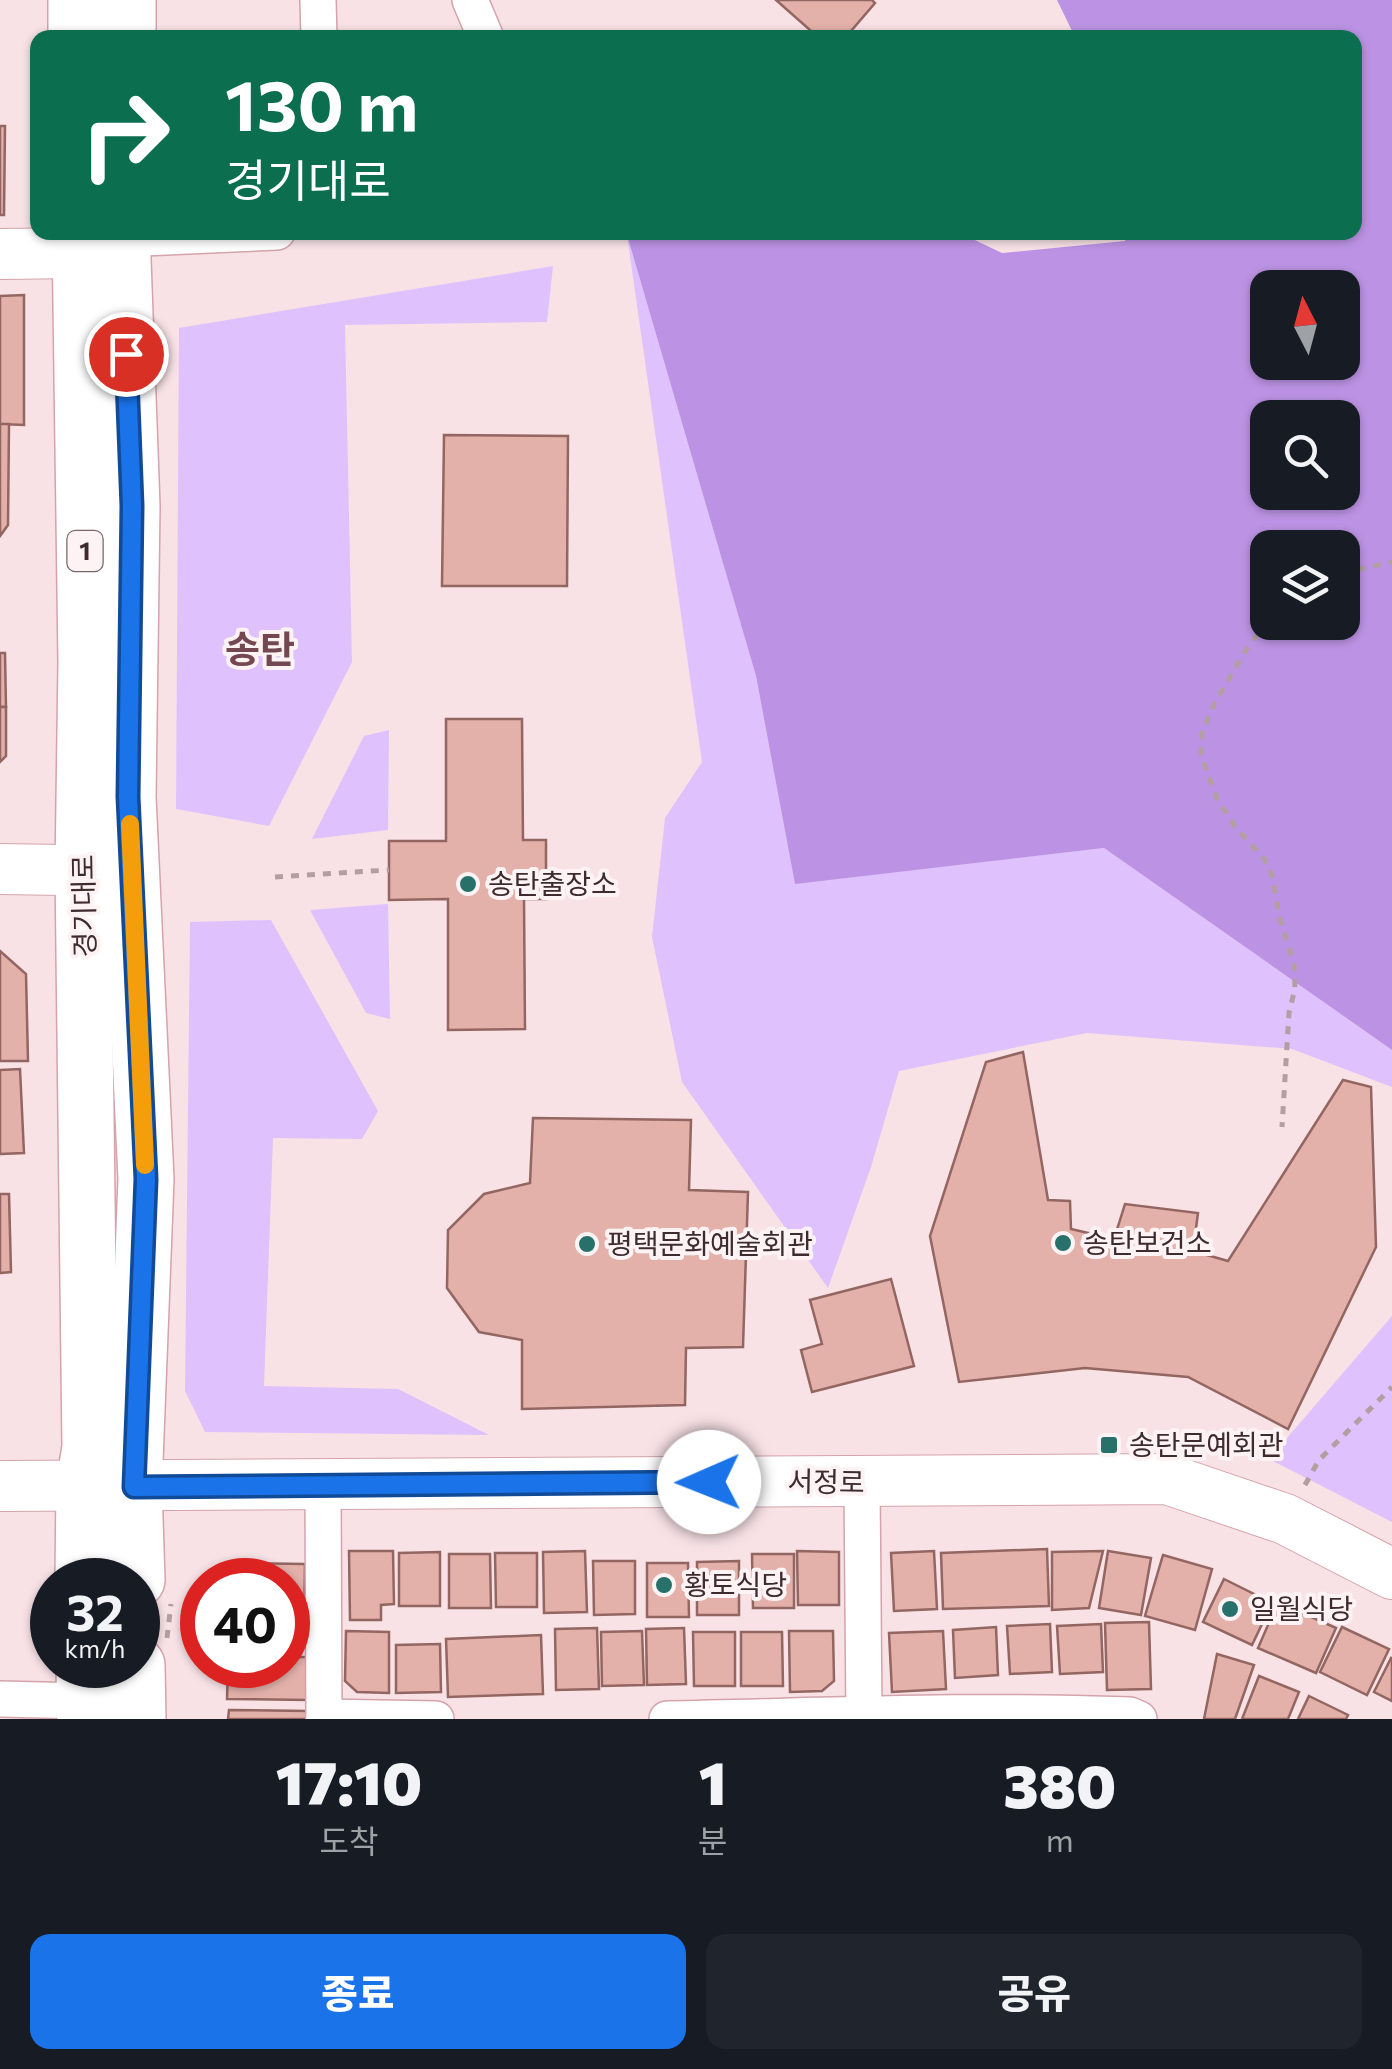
<!DOCTYPE html>
<html lang="ko">
<meta charset="utf-8">
<style>
:root{--surface:#171b24;--page:#20242c;--text:#f1f3f6;--muted:#9ea1a6;--accent:#1a73e8}
body{margin:0;font-family:Commissioner,"Noto Sans KR",sans-serif;background:var(--page);color:var(--text);height:100vh;display:flex;flex-direction:column;font-size:38px;white-space:nowrap}
*{box-sizing:border-box;margin:0}
p{font-size:32px;color:var(--muted)}
.icon{flex:none;width:55px;height:55px;fill:none;stroke:currentColor;stroke-width:2;stroke-linecap:round;stroke-linejoin:round}
.map{position:relative;height:1719px;overflow:hidden}
.sheet{display:flex;flex-direction:column;background:var(--surface);flex:1}
.sheet>*{flex:none}
.banner{position:absolute;left:30px;top:30px;width:1332px;height:210px;border-radius:20px;box-shadow:0 2px 8px #0004;background:#0b6e4f;color:#fff;overflow:hidden}
.needle{width:65px;rotate:354deg}
.controls{position:absolute;left:1250px;top:270px;display:grid;gap:20px}
.controls a{display:grid;place-items:center;width:110px;height:110px;border-radius:20px;background:var(--surface);box-shadow:0 2px 8px #0004;font-size:50px}
.speed{position:absolute;left:30px;top:1558px;display:flex;gap:20px;font-size:50px;font-weight:700;text-align:center}
.speed>*{display:grid;place-content:center;width:130px;height:130px;border-radius:50%;background:var(--surface);box-shadow:0 2px 8px #0004;line-height:1}
.speed small{font-size:25px;font-weight:400}
.speed .limit{border:15px solid #d22;background:#fff;color:#111}
.pin{position:absolute;display:grid;place-items:center;width:85px;height:85px;color:#fff;margin:-42px;border:5px solid #fff;border-radius:50%;box-shadow:0 2px 10px #0007}
.me{position:absolute;width:110px;margin:-55px;rotate:269deg;stroke-linejoin:round;filter:drop-shadow(0 0 8px #0008)}
.turn{display:flex;align-items:center;gap:35px;height:210px;padding:0 30px;font-size:45px}
.turn .icon{width:130px;height:130px;stroke-width:2.5}
.turn b{display:block;font-size:70px;line-height:85px}
.eta{display:flex;justify-content:space-evenly;align-items:center;height:170px;text-align:center}
.eta b{font-size:60px;font-weight:800;line-height:70px}
.button{display:flex;gap:20px;margin-top:auto;padding:20px 30px}
.button a{flex:1;height:115px;border-radius:20px;background:var(--accent);color:#fff;font-size:40px;font-weight:800;line-height:115px;text-align:center}
.button a+a{background:var(--page);color:var(--text)}
.map>svg:first-child{display:block}
.green{fill:#dfc1fd}
.forest{fill:#bc93e4;fill-rule:evenodd}
.building{fill:#e3b1aa;stroke:#946661;stroke-width:2.5}
.lines{fill:none;stroke-linecap:round;stroke-linejoin:round}
.street-casing{stroke:#d4a3ab;stroke-width:38}
.secondary-casing{stroke:#d4a3ab;stroke-width:52}
.primary-casing{stroke:#d4a3ab;stroke-width:58}
.path{stroke:#b39ea2;stroke-width:5;stroke-dasharray:8 8;stroke-linecap:butt}
.street{stroke:#fff;stroke-width:35}
.secondary{stroke:#fff;stroke-width:50}
.primary{stroke:#fff;stroke-width:55}
.route-casing{stroke:#114b97;stroke-width:25}
.route{stroke:#1a73e8;stroke-width:18}
.slow{stroke:#f59e0b;stroke-width:18}
.poi-dot{fill:#28716a;stroke:#fef3f4;stroke-width:4}
.labels{text-anchor:middle;stroke-width:8;stroke-linejoin:round;paint-order:stroke}
.shield{fill:#fef3f4;stroke:#786769;stroke-width:2.5}
.shield-label{font-size:25px;font-weight:bold;fill:#3e2b2e}
.poi-label{font-size:28px;fill:#3e2b2e;stroke:#fef3f4;text-anchor:start}
.street-label{font-size:28px;fill:#3e2b2e;stroke:#fef3f4}
.district-label{font-size:38px;font-weight:bold;fill:#734851;stroke:#fef3f4}
</style>
<div class="map">
<svg width="1392" height="1719" viewBox="0 0 1392 1719">
<rect width="100%" height="100%" fill="#f8e2e6"/>
<!-- green -->
<g class="green">
<path d="M627,235L756,676L795,883L1104,848L1392,1050V1087L1292,1049L1087,1033L899,1071L871,1167L828,1288L682,1082L652,937L665,818L702,762Z"/>
<path d="M553,266L547,322L345,325L352,662L269,826L176,809L179,328Z"/>
<path d="M389,730L388,830L312,839L364,736Z"/>
<path d="M388,904L390,1019L366,1013L310,910Z"/>
<path d="M271,920L378,1111L362,1139L273,1138L264,1386L398,1389L489,1435L205,1432L185,1391L190,922Z"/>
<path d="M1392,1316V1522L1269,1459Z"/>
</g>
<!-- forest -->
<path class="forest" d="M1057,0H1392V1050L1104,848L795,884L756,676L627,235L960,233L1002,253L1125,241L1126,233L1355,232V38L1075,37ZM1268,288H1342V362H1268ZM1268,418H1342V492H1268ZM1268,548H1342V622H1268Z"/>
<!-- building -->
<g class="building">
<path d="M776,0H872L875,3L845,38H819Z"/>
<path d="M0,126H5L4,215H0Z"/>
<path d="M24,295V425L0,424V296Z"/>
<path d="M0,424H9L8,525L0,536Z"/>
<path d="M444,435L568,436L567,586H442Z"/>
<path d="M0,653H5L6,707H0Z"/>
<path d="M0,707H6V756L0,762Z"/>
<path d="M446,719H522L523,840H546V899H524L525,1029L448,1030V899L389,900V841H446Z"/>
<path d="M0,951L26,974L28,1061H0Z"/>
<path d="M1023,1052L1048,1200L1070,1201L1071,1229L1114,1239L1125,1204L1198,1213L1193,1251L1228,1261L1343,1080L1371,1087L1376,1247L1288,1429L1188,1377L1085,1368L959,1382L930,1236L986,1062Z"/>
<path d="M20,1069L24,1153L0,1154V1070Z"/>
<path d="M533,1118L691,1120L689,1190L748,1192L743,1347L686,1348L685,1405L522,1409V1340L479,1332L447,1288L448,1230L484,1194L530,1183Z"/>
<path d="M0,1194H9L11,1272L0,1273Z"/>
<path d="M891,1279L914,1366L812,1392L801,1350L822,1344L810,1300Z"/>
<path d="M1047,1549L1049,1606L943,1609L941,1553Z"/>
<path d="M349,1551H393L394,1604L381,1605V1620H350Z"/>
<path d="M585,1551L587,1612L544,1613L543,1552Z"/>
<path d="M797,1551L839,1552V1605H798Z"/>
<path d="M934,1551L937,1609L894,1611L891,1553Z"/>
<path d="M1103,1551L1089,1608L1052,1610V1552Z"/>
<path d="M1108,1551L1151,1558L1141,1615L1099,1608Z"/>
<path d="M440,1552V1606H399V1553Z"/>
<path d="M495,1553H537V1607H496Z"/>
<path d="M449,1554H490L491,1608H449Z"/>
<path d="M752,1554H794V1608H753Z"/>
<path d="M1163,1555L1212,1569L1195,1630L1145,1616Z"/>
<path d="M593,1561H635V1614L594,1615Z"/>
<path d="M739,1561V1615H697V1562Z"/>
<path d="M230,1563L305,1564L304,1627H288V1580H229Z"/>
<path d="M647,1563H688L689,1617H647Z"/>
<path d="M1224,1579L1272,1603L1252,1645L1203,1622Z"/>
<path d="M1278,1602L1336,1628L1316,1673L1258,1648Z"/>
<path d="M1149,1622L1151,1689L1107,1690L1105,1623Z"/>
<path d="M1050,1624L1052,1672L1010,1674L1007,1626Z"/>
<path d="M1101,1624L1103,1672L1060,1674L1057,1626Z"/>
<path d="M996,1627L998,1675L955,1678L953,1630Z"/>
<path d="M1342,1627L1389,1649L1367,1695L1320,1672Z"/>
<path d="M597,1628L599,1689L556,1690L555,1629Z"/>
<path d="M684,1628L686,1684L647,1685L646,1629Z"/>
<path d="M346,1631L389,1632V1693L357,1692L345,1681Z"/>
<path d="M642,1631L644,1685L602,1686L601,1632Z"/>
<path d="M789,1631H833L834,1681L822,1691L790,1692Z"/>
<path d="M943,1631L946,1689L892,1692L889,1633Z"/>
<path d="M693,1632H735V1686H694Z"/>
<path d="M741,1632H782L783,1686H741Z"/>
<path d="M541,1635L543,1694L448,1697L446,1639Z"/>
<path d="M440,1644L441,1692L396,1693V1645Z"/>
<path d="M1217,1654L1254,1665L1235,1719H1204Z"/>
<path d="M288,1657H309L308,1700L227,1699L228,1665H288Z"/>
<path d="M1391,1658L1392,1659V1701L1374,1692Z"/>
<path d="M1259,1676L1299,1692L1288,1719H1242Z"/>
<path d="M1309,1696L1348,1715L1346,1719H1298Z"/>
<path d="M229,1710L308,1711V1719H228Z"/>
</g>
<g class="lines">
<defs>
<g id="street">
<path d="M318,0L319,38"/>
<path d="M470,0L486,38"/>
<path d="M121,239L277,232"/>
<path d="M862,1483L864,1719"/>
<path d="M323,1487L324,1719"/>
<path d="M0,1699L85,1701"/>
<path d="M324,1717L436,1719"/>
<path d="M667,1719C822,1716 976,1709 1130,1715L1139,1719"/>
</g>
<g id="secondary">
<path d="M0,254L81,253"/>
<path d="M0,869L125,871"/>
<path d="M0,1486L1167,1479L1285,1519L1392,1574"/>
</g>
<g id="primary">
<path d="M76,0V38"/>
<path d="M128,0V38"/>
<path d="M80,232L86,662L83,870L90,1447L84,1485L83,1580"/>
<path d="M122,232L132,506L128,797L146,1179L134,1487L137,1580"/>
<path d="M84,1665L85,1719"/>
<path d="M137,1665L138,1719"/>
</g>
</defs>
<!-- street casing -->
<use href="#street" class="street-casing"/>
<!-- secondary casing -->
<use href="#secondary" class="secondary-casing"/>
<!-- primary casing -->
<use href="#primary" class="primary-casing"/>
<!-- path -->
<g class="path">
<path d="M1342,573L1392,562"/>
<path d="M1268,622L1249,645L1214,704L1202,733L1201,755L1217,799L1237,829L1265,860L1273,878L1279,916L1294,963L1295,988L1289,1013L1282,1127"/>
<path d="M275,877L389,870"/>
<path d="M1305,1485L1319,1460L1392,1387"/>
<path d="M167,1638L171,1604"/>
</g>
<!-- street -->
<use href="#street" class="street"/>
<!-- secondary -->
<use href="#secondary" class="secondary"/>
<!-- primary -->
<use href="#primary" class="primary"/>
</g>
<g class="lines">
<defs>
<path id="route" d="M126,354L132,506L128,797L146,1179L134,1487L709,1482"/>
</defs>
<!-- route casing -->
<use href="#route" class="route-casing"/>
<!-- route -->
<use href="#route" class="route"/>
<!-- slow -->
<path class="slow" d="M130,824L145,1165"/>
</g>
<!-- markers -->
<g class="poi-dot">
<circle cx="468" cy="884" r="10"/>
<circle cx="1063" cy="1243" r="10"/>
<circle cx="587" cy="1244" r="10"/>
<rect x="1099" y="1435" width="20" height="20" rx="5"/>
<circle cx="664" cy="1585" r="10"/>
<circle cx="1230" cy="1609" r="10"/>
</g>
<g class="labels">
<!-- shield labels -->
<rect class="shield" x="67.5" y="531" width="35" height="40" rx="8"/>
<g class="shield-label">
<text x="85" y="560">1</text>
</g>
<!-- poi labels -->
<g class="poi-label">
<text x="488" y="894">송탄출장소</text>
<text x="1083" y="1253">송탄보건소</text>
<text x="607" y="1254">평택문화예술회관</text>
<text x="1129" y="1455">송탄문예회관</text>
<text x="684" y="1595">황토식당</text>
<text x="1250" y="1619">일월식당</text>
</g>
<!-- street labels -->
<g class="street-label">
<text transform="translate(84 906) rotate(-91)" y="10">경기대로</text>
<text transform="translate(826 1482) rotate(1)" y="10">서정로</text>
</g>
<!-- district labels -->
<g class="district-label">
<text x="260" y="663">송탄</text>
</g>
</g>
</svg>
<div class="controls">
<a><svg class="needle" viewBox="-14 -14 28 28"><path d="M0-13l5 13h-10z" fill="#e53935"/><path d="M0 13l5-13h-10z" fill="#9ea1a6"/></svg></a>
<a><svg class="icon" aria-label="search" viewBox="0 0 24 24"><circle cx="10" cy="10" r="6"/><path d="M15 15l6 6"/></svg></a>
<a><svg class="icon" aria-label="layers" viewBox="0 0 24 24"><path d="M12 4l9 5-9 5-9-5zM3 14l9 5 9-5"/></svg></a>
</div>
<div class="speed"><div>32<small>km/h</small></div><div class="limit">40</div></div>
<div class="pin" style="left:126px;top:354px;background:#d93025"><svg class="icon" aria-label="arrive" viewBox="0 0 24 24"><path d="M6 21V4h12l-3 4 3 4H6"/></svg></div>
<svg class="me" style="left:709px;top:1482px" viewBox="-20 -20 40 40"><circle r="19" fill="#fff"/><path d="M0-13L10 11 0 6-10 11z" fill="#1a73e8"/></svg>
<div class="banner">
<div class="turn"><svg class="icon" aria-label="right" viewBox="0 0 24 24"><path d="M7 20v-9h11M14 6l5 5-5 5"/></svg><div><b>130 m</b>경기대로</div></div>
</div>
</div>
<section class="sheet">
<div class="eta">
<div><b>17:10</b><p>도착</p></div>
<div><b>1</b><p>분</p></div>
<div><b>380</b><p>m</p></div>
</div>
<div class="button"><a>종료</a><a>공유</a></div>
</section>
